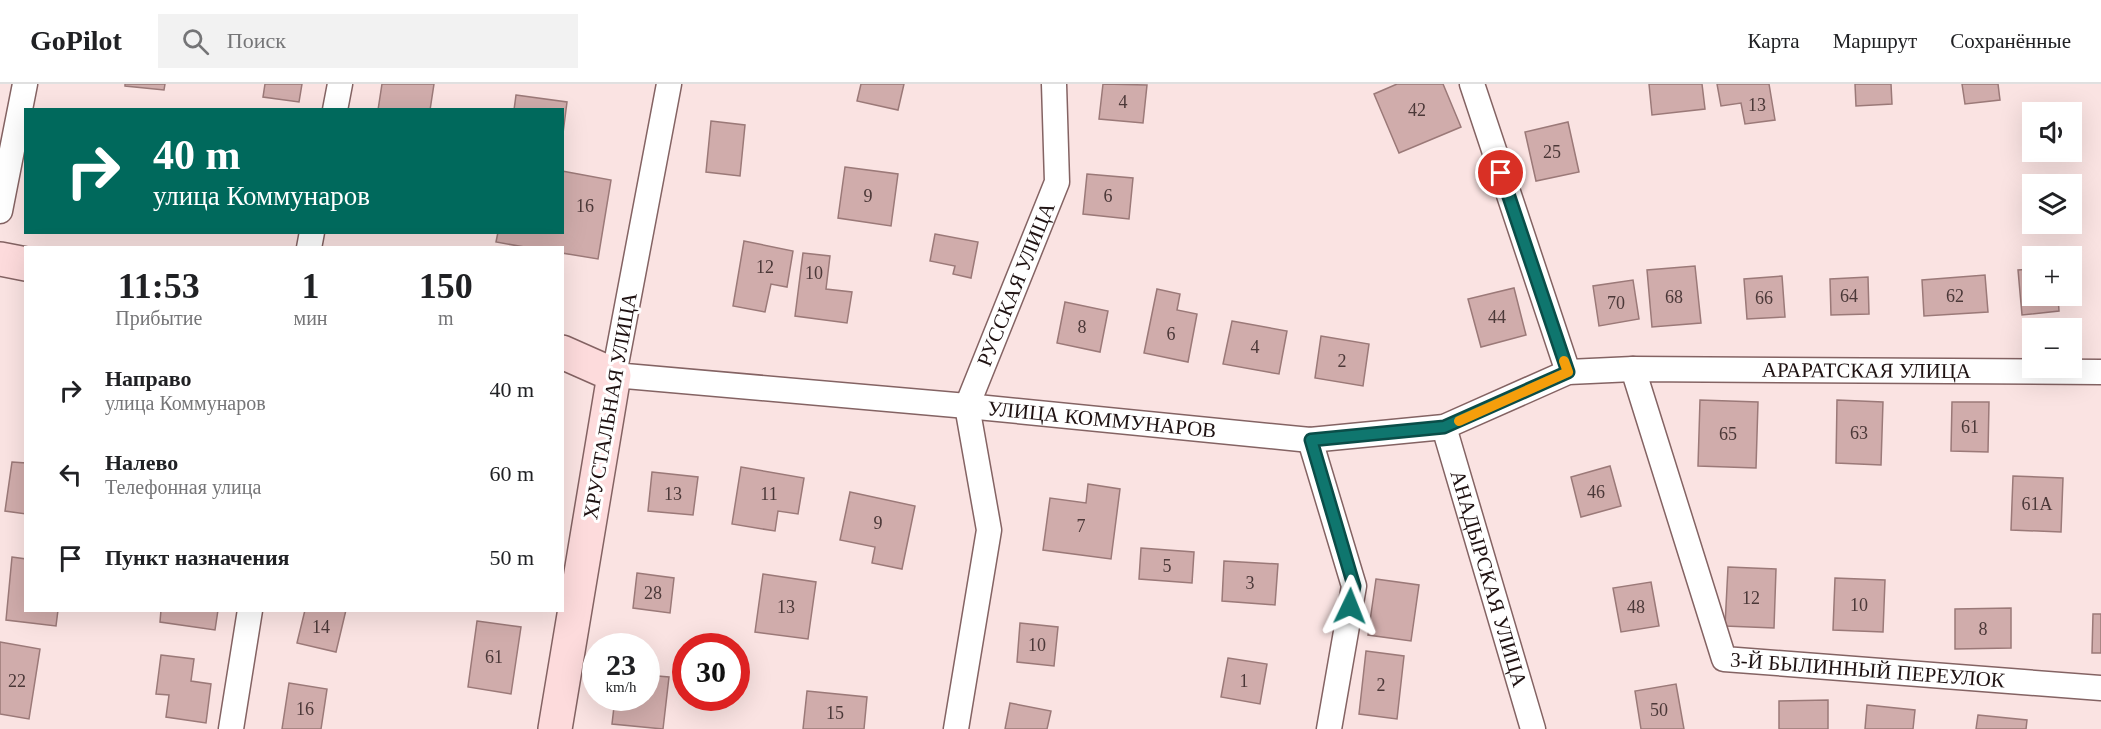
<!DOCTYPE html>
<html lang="ru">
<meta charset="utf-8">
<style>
:root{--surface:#fff;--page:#f2f2f2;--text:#202124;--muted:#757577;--line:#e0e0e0}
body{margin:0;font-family:"Times New Roman",serif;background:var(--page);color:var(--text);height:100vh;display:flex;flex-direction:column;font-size:22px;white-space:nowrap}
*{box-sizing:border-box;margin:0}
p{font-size:20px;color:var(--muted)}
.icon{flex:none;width:33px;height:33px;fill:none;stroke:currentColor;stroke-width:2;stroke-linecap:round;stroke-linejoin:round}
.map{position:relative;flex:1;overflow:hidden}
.details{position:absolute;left:24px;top:162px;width:540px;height:366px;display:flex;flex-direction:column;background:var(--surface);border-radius:0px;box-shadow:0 6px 24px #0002}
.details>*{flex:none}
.guide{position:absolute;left:24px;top:24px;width:540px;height:126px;border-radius:0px;box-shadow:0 6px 24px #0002;background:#00695c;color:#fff;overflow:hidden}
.buttons{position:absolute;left:2022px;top:18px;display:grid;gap:12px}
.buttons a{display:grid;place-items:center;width:60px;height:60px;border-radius:0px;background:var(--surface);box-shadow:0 6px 24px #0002;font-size:30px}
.speed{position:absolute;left:582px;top:549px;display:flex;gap:12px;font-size:30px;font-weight:700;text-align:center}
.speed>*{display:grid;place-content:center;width:78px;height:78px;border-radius:50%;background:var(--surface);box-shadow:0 6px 24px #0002;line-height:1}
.speed small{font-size:15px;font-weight:400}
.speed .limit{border:9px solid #d22;background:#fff;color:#111}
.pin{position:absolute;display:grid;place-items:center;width:51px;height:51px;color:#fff;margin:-26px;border:3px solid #fff;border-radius:50%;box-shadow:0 2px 6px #0007}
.me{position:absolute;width:66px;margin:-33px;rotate:2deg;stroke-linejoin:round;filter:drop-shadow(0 0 4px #0008)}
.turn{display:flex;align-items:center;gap:21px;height:126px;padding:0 30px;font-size:27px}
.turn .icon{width:78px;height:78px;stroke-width:2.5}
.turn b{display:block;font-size:42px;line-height:51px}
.eta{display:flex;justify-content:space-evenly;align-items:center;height:102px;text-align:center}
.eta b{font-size:36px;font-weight:600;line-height:42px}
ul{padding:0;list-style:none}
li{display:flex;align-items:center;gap:18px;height:84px;padding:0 30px}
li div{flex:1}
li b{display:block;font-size:22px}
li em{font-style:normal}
header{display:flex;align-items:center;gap:36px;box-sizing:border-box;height:84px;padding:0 30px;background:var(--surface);border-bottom:2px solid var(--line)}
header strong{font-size:28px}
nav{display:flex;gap:33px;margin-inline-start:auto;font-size:21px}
.search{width:420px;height:54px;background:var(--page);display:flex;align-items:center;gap:15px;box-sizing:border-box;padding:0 21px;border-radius:0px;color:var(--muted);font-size:22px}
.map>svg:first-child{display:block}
.building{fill:#d0acab;stroke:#9b7978;stroke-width:1.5}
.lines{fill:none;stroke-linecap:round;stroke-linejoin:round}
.street-casing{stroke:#846363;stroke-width:27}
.secondary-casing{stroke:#846363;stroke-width:36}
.street{stroke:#fff;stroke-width:24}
.secondary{stroke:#fddbdc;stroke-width:33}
.route-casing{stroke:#0a4d48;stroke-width:15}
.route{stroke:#0f766e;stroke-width:10}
.slow{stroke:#f59e0b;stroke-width:10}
.labels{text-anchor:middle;stroke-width:6;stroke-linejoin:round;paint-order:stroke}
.number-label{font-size:18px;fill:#4b3838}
.street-label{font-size:21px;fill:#1f1212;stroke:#fff}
</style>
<header>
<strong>GoPilot</strong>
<div class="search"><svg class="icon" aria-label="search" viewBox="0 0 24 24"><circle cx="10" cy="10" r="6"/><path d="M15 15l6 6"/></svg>Поиск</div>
<nav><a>Карта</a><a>Маршрут</a><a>Сохранённые</a></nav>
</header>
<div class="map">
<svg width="2101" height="645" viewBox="0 0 2101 645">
<rect width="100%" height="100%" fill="#fae3e2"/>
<!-- building -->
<g class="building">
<path d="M125,0H165L164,6L125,2Z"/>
<path d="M265,0H302L299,18L263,13Z"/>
<path d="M382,0H434L430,26H378Z"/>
<path d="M861,0H904L898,26L857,17Z"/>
<path d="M1103,0L1147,1L1143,39L1099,35Z"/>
<path d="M1397,0H1443L1461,43L1399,69L1374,10Z"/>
<path d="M1649,0H1702L1705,25L1652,31Z"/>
<path d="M1717,0H1769L1775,36L1745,40L1741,19L1721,22Z"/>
<path d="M1855,0H1891L1892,20L1856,22Z"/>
<path d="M1962,0H1998L2000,16L1965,20Z"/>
<path d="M516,11L567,18L562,57V26H514Z"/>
<path d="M711,37L745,41L740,92L706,88Z"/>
<path d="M1568,38L1579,88L1536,97L1525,48Z"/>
<path d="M845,83L898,90L891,142L838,134Z"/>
<path d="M562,87L611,96L598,175L562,169V164H530L496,158L498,148H562Z"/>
<path d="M1087,90L1133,94L1129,135L1083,130Z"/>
<path d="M935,150L978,158L971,194L953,190L955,182L930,177Z"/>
<path d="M744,157L793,167L787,203L771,200L765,228L733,222Z"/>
<path d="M803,169L830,172L826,205L852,208L847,239L795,232Z"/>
<path d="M1695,182L1701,239L1652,243L1647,186Z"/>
<path d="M2032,185V212H2058L2059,227L2022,231L2018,186Z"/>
<path d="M1985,191L1988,228L1924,232L1922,196Z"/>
<path d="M1782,192L1785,233L1747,235L1744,195Z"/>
<path d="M1868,193L1869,230L1831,231L1830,195Z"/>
<path d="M1633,196L1639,235L1599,242L1593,202Z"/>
<path d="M1514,204L1526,251L1481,263L1468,215Z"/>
<path d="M1157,205L1180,210L1177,226L1197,230L1188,278L1144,269Z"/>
<path d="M1065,218L1108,227L1100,268L1057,259Z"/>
<path d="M1232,237L1287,247L1279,290L1223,280Z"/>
<path d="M1321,252L1369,260L1363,302L1315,294Z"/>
<path d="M1700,316L1758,318L1756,384L1698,382Z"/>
<path d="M1837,316L1883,318L1881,381L1836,379Z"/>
<path d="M1952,318H1989L1988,368L1951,367Z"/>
<path d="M12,378L26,379V430L5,427Z"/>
<path d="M1610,382L1621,422L1581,433L1571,393Z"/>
<path d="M741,383L804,394L798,430L778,427L775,447L732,440Z"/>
<path d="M652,388L698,393L693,431L648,427Z"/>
<path d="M2013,392L2063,394L2061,448L2011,446Z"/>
<path d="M1088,400L1120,405L1111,475L1043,466L1050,414L1086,419Z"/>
<path d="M850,408L915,422L902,485L872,479L875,463L840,456Z"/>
<path d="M1141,464L1194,468L1192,499L1139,495Z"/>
<path d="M12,473L26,475V526H58L56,542L6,536Z"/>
<path d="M1224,477L1278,480L1275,521L1222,517Z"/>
<path d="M1728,483L1776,485L1774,544L1725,542Z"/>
<path d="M637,489L674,494L670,529L633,524Z"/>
<path d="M763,490L816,498L808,555L755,548Z"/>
<path d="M1835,494L1885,496L1883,548L1833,546Z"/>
<path d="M1376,495L1419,501L1411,557L1368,551Z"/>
<path d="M1651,498L1659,542L1621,548L1613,504Z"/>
<path d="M2011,524V564L1955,565V525Z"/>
<path d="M161,526H218L215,546L160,538Z"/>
<path d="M305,526H346L336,568L297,559Z"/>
<path d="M2093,530H2101V569H2092Z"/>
<path d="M477,537L521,543L511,610L468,603Z"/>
<path d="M1020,539L1058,543L1054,582L1017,578Z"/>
<path d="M0,558L40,565L29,635L0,630Z"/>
<path d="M1366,567L1404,572L1397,635L1359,630Z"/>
<path d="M161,571L194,575L191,597L211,600L206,639L166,633L169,611L156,610Z"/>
<path d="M1228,574L1267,580L1260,620L1221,613Z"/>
<path d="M646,591L669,593L663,645L612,640L615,614H646Z"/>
<path d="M289,599L327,605L321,645H282Z"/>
<path d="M1676,600L1684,645H1641L1635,607Z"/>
<path d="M807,607L867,613L864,645H803Z"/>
<path d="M1828,616V645H1779V617Z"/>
<path d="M1010,619L1051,627L1047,645H1005Z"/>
<path d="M1867,621L1915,626L1913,645H1865Z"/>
<path d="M1978,631L2027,636L2026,645H1976Z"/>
</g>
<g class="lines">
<defs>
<g id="street">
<path id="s1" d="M669,0L614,291L967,322L1310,356L1444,343L1568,288L1633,285L2101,288"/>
<path d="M1472,0L1568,288"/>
<path d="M335,26L340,0"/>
<path d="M0,127L25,0"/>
<path d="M309,164L312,148"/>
<path id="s2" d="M1633,285L1724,575L2101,604"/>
<path id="s3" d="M1444,343L1533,645"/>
<path d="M1310,356L1354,502L1329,645"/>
<path d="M231,645L250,526"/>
<path id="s4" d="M956,645L989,446L967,322L1057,98L1054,0"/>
</g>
<g id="secondary">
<path d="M0,175L26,180"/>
<path d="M555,645L614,291L562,268"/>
</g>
</defs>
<!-- street casing -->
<use href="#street" class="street-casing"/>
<!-- secondary casing -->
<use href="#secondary" class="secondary-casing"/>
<!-- street -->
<use href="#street" class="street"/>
<!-- secondary -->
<use href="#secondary" class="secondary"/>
</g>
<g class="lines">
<defs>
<path id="route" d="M1350,522L1354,502L1311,356L1444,343L1568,288L1501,89"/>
</defs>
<!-- route casing -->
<use href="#route" class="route-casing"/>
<!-- route -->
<use href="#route" class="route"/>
<!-- slow -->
<path class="slow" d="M1459,337L1568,288L1564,277"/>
</g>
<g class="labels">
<!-- number labels -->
<g class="number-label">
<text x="1123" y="24">4</text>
<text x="1757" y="27">13</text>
<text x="1417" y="32">42</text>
<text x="1552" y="74">25</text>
<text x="868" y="118">9</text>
<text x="1108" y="118">6</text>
<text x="585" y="128">16</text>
<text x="765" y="189">12</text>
<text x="814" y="195">10</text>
<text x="1849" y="218">64</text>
<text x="1955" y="218">62</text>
<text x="1674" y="219">68</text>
<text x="1764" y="220">66</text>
<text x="1616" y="225">70</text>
<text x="1497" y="239">44</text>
<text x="1082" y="249">8</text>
<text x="1171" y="256">6</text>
<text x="1255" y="269">4</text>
<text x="1342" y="283">2</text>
<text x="1970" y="349">61</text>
<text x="1859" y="355">63</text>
<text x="1728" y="356">65</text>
<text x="1596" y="414">46</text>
<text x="673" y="416">13</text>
<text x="769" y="416">11</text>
<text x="2037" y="426">61А</text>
<text x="878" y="445">9</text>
<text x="1081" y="448">7</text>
<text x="1167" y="488">5</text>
<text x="1250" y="505">3</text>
<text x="653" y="515">28</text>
<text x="1751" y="520">12</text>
<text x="1859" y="527">10</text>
<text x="786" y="529">13</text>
<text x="1636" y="529">48</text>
<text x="321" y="549">14</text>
<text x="1983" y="551">8</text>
<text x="1037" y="567">10</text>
<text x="494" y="579">61</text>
<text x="17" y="603">22</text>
<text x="1244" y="603">1</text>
<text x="1381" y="607">2</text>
<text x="305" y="631">16</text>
<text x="1659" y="632">50</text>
<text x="835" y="635">15</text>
</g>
<!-- street labels -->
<g class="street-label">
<text dy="7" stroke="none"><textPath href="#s4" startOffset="459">РУССКАЯ УЛИЦА</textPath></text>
<text dy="7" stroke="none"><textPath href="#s1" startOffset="1564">АРАРАТСКАЯ УЛИЦА</textPath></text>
<text transform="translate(610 322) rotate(-80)" y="7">ХРУСТАЛЬНАЯ УЛИЦА</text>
<text dy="7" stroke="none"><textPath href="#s1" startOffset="786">УЛИЦА КОММУНАРОВ</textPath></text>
<text dy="7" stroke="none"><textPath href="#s3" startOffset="158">АНАДЫРСКАЯ УЛИЦА</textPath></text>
<text dy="7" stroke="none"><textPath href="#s2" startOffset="448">3-Й БЫЛИННЫЙ ПЕРЕУЛОК</textPath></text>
</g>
</g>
</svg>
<div class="buttons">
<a><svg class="icon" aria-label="sound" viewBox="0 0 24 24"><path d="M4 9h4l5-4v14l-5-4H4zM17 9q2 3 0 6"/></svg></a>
<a><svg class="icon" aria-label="layers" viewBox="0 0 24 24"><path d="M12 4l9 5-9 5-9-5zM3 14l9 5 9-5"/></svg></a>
<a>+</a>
<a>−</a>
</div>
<div class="speed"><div>23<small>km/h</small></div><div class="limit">30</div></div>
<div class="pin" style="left:1501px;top:89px;background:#d93025"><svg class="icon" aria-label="arrive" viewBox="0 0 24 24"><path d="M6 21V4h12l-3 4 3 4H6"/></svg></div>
<svg class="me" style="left:1350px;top:522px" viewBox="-20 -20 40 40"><path d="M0-17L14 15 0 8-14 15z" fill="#0f766e" stroke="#fff" stroke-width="4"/></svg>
<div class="guide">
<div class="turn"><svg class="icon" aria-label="right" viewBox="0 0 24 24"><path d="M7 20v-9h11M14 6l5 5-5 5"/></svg><div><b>40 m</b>улица Коммунаров</div></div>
</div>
<section class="details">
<div class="eta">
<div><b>11:53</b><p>Прибытие</p></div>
<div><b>1</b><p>мин</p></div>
<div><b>150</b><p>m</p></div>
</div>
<ul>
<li><svg class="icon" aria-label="right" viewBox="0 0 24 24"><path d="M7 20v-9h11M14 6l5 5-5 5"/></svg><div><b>Направо</b><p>улица Коммунаров</p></div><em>40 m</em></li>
<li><svg class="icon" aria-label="left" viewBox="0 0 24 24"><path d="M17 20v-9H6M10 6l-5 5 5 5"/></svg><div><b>Налево</b><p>Телефонная улица</p></div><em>60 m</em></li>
<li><svg class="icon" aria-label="arrive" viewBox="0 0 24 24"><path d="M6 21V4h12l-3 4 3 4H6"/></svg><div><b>Пункт назначения</b></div><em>50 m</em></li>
</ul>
</section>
</div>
